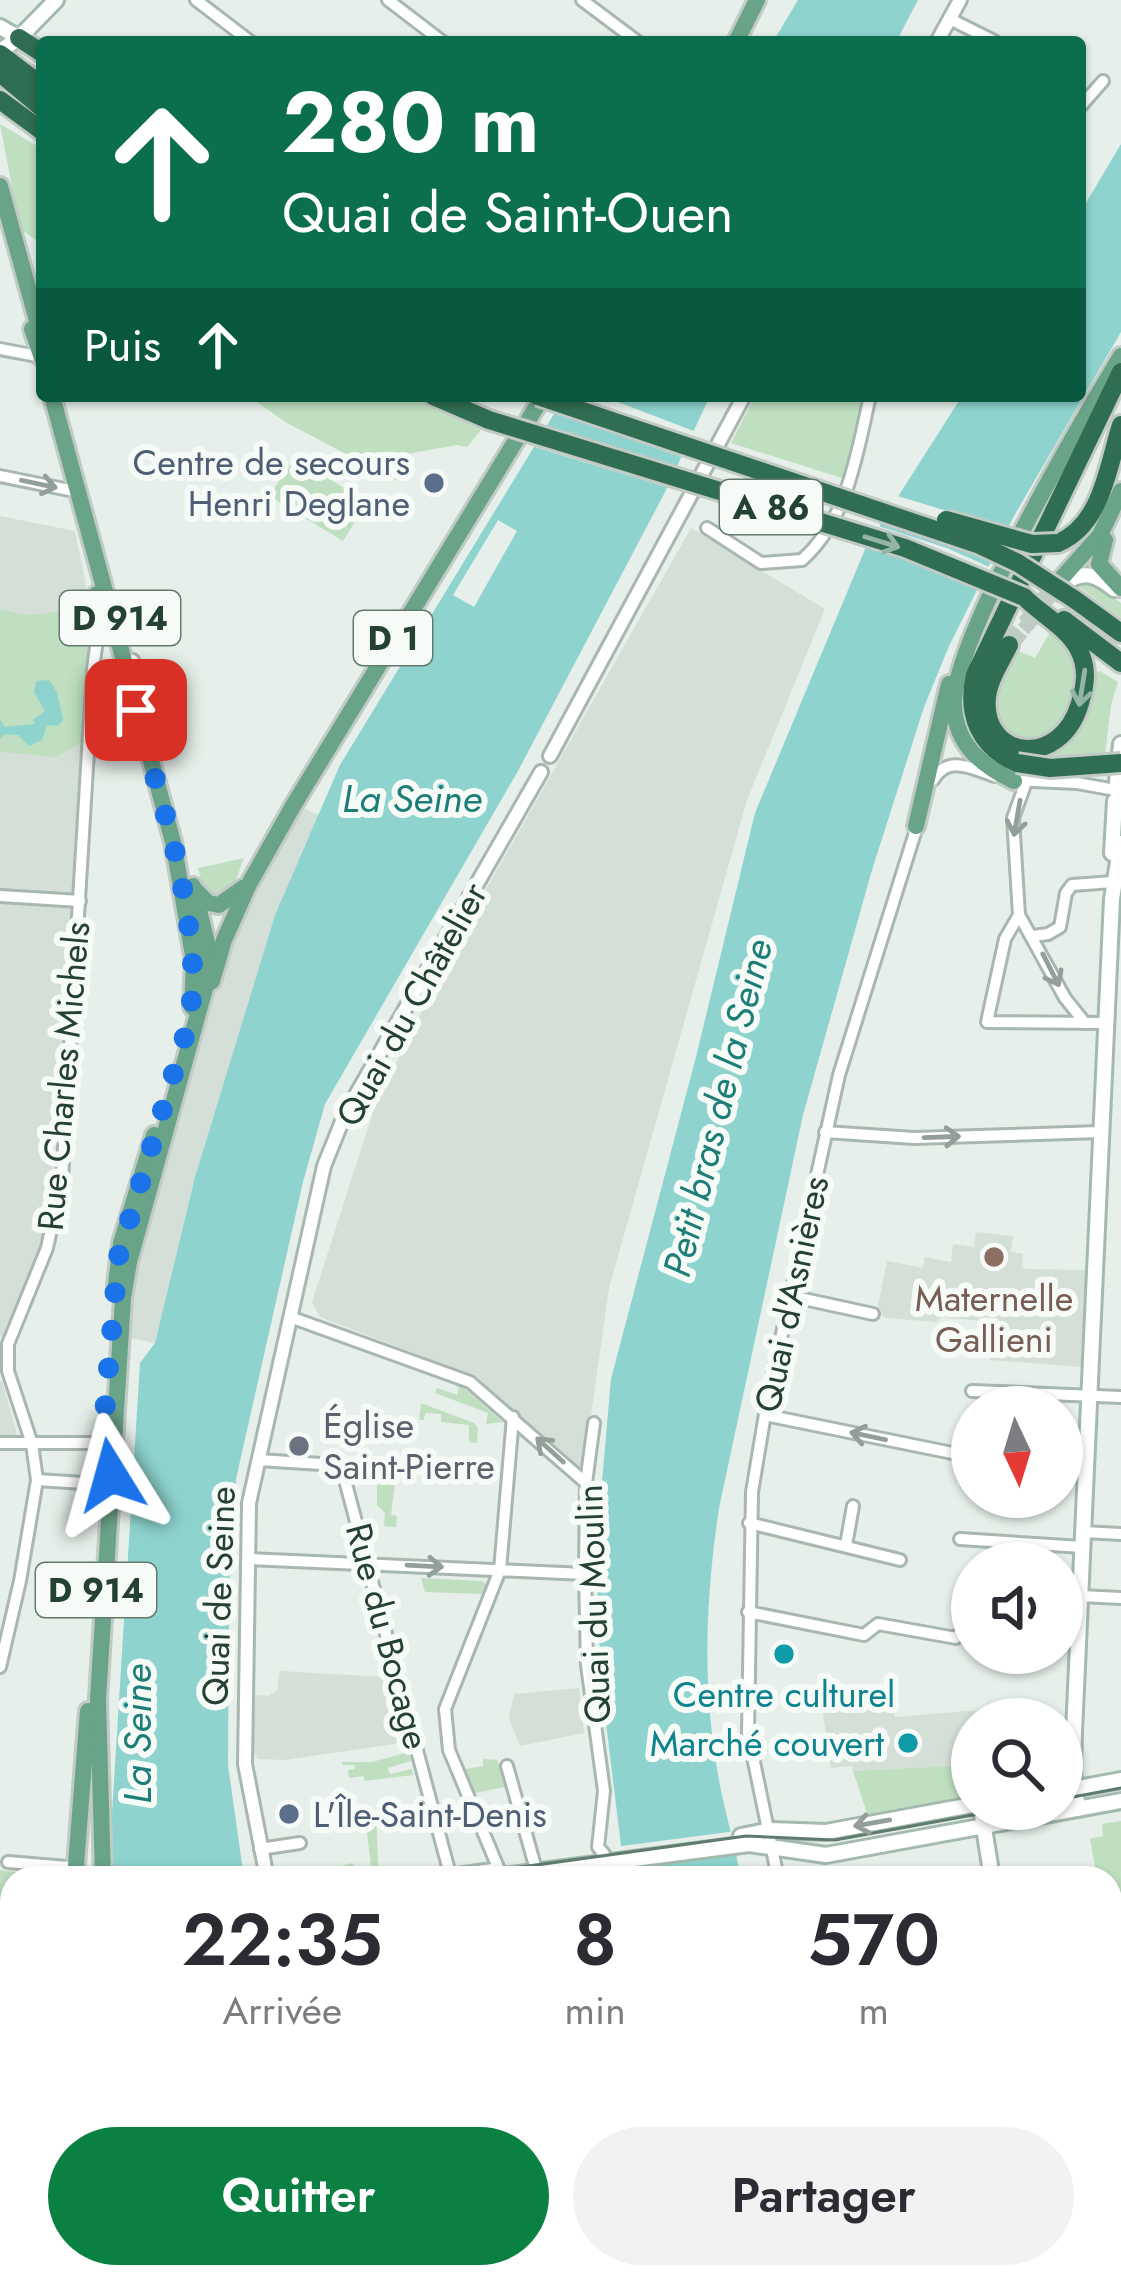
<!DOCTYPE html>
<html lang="fr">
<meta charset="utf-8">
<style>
:root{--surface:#fff;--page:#f2f2f3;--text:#2b2b33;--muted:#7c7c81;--accent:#0b8043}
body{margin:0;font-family:Jost,sans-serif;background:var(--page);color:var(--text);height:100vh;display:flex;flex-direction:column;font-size:45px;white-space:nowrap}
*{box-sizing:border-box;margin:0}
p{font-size:39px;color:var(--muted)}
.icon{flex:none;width:66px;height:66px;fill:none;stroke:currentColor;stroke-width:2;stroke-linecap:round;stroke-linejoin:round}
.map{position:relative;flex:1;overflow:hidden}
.details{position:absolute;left:0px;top:1866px;width:1122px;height:423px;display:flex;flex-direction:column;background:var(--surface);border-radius:36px 36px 0 0;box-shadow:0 3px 9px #0004}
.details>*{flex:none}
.top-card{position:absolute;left:36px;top:36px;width:1050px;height:366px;border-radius:12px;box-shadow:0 3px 9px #0004;background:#0b6e4f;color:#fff;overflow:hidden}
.needle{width:78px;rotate:176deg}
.buttons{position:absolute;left:951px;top:1386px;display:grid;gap:24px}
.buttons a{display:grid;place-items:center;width:132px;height:132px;border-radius:50%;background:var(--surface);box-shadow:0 3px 9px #0004;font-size:60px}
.pin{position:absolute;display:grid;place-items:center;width:102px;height:102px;color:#fff;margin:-51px;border-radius:24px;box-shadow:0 6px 18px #0006}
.me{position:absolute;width:132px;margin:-66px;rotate:352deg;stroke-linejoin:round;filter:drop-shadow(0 0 9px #0008)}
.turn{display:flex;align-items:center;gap:42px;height:252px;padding:0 48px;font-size:54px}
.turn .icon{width:156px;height:156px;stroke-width:2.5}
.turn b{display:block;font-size:84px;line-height:102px}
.then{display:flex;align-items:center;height:114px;padding:0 48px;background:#0003;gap:24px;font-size:45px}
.eta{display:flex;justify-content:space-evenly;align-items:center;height:204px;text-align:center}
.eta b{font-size:72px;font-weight:600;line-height:84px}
.cta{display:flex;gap:24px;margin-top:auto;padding:24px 48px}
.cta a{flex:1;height:138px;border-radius:72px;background:var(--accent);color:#fff;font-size:48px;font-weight:600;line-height:138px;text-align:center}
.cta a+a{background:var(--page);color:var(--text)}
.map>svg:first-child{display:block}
.built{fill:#d4dfd7}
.green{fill:#bfdfc0}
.water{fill:#8ed3ce}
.pier{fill:#e6efe9}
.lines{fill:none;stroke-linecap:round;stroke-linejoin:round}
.secondary-tunnel{stroke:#bfccc5;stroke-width:14;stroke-dasharray:14 7;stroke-linecap:butt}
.motorway-tunnel{stroke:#bfccc5;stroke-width:18;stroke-dasharray:18 9;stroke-linecap:butt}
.minor-casing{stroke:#a8b7af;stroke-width:16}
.tertiary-casing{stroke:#a8b7af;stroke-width:18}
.secondary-casing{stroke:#a4baae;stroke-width:20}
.primary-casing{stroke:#c2cac6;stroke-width:22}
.motorway-casing{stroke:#c2cac6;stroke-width:24}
.minor{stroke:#fff;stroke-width:10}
.tertiary{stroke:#fff;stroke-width:12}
.secondary{stroke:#fff;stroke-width:14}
.primary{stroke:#6aa488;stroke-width:16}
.motorway{stroke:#306e53;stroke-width:18}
.tram{stroke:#5f7c6e;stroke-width:3}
.motorway-bridge-casing{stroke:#c2cac6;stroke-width:24;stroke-linecap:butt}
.motorway-bridge{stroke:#306e53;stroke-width:18}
.oneway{stroke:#92a099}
.oneway2{stroke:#94b4a6}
.route{stroke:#1a73e8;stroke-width:21;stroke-dasharray:0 37.8}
.service-dot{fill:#5c6f8a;stroke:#f7fbf8;stroke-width:4.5}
.education-dot{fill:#8d6e63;stroke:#f7fbf8;stroke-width:4.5}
.worship-dot{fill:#6b7280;stroke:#f7fbf8;stroke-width:4.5}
.culture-dot{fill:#0f9aa8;stroke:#f7fbf8;stroke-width:4.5}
.labels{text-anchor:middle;stroke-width:12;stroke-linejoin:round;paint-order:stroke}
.shield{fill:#f7fbf8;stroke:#63796e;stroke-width:3}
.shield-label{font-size:33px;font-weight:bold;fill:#244133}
.service-label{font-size:36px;fill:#4e5e75;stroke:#f7fbf8;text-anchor:end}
.street-label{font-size:36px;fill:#244133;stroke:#f7fbf8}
.education-label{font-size:36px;fill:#785e54;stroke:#f7fbf8}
.worship-label{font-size:36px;fill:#5b616d;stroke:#f7fbf8;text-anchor:start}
.culture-label{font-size:36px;fill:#0d838f;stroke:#f7fbf8}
.water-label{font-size:39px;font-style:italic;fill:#1d7e78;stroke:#f7fbf8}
</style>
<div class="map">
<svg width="1121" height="2288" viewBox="0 0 1121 2288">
<rect width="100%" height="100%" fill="#e6efe9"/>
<!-- built -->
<g class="built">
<path d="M0,516L75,531L91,609L51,1203L42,1240L3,1337H0Z"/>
<path d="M691,528L825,609L747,800L609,1288L584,1464L575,1467L477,1377L320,1317L312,1302L375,1106L455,944Z"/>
<path d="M303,808L319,815L275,915L195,1177L155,1343L130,1338L135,1272L216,990L226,973L227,954L242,917Z"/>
<path d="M976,1232L1013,1236L1011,1252L1023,1254L1022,1267L1026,1269L1086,1270L1082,1367L990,1360L991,1322L942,1317L936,1322L886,1318L877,1311L887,1261L923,1268L925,1257L951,1262L953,1244L974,1247Z"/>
<path d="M0,1381H2L18,1437H0Z"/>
<path d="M280,1671L384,1677L393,1685L408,1742L284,1760L258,1759L253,1750V1695L269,1696L277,1691Z"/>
<path d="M579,1688L584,1733L520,1746L509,1718L514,1694Z"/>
<path d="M889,1698L895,1717L1014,1707L1015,1718L1020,1719H972L969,1765L853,1771L852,1766L831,1768L821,1701Z"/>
</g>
<!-- green -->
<g class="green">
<path d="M0,124L42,149V244L20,229Z"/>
<path d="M248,396H408L481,430L467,447L457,445L412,453L398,481L287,423Z"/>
<path d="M755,396H868L848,480L731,443Z"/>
<path d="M295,458L367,502L343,541L269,496Z"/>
<path d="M1074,583C1094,582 1106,591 1121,603V618Z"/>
<path d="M0,609L25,615L91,609L84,741L56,757L0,752Z"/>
<path d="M1053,627C1060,637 1073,649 1077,660C1087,689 1063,723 1045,742C1036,741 1023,742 1015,738C974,722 1003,675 1018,651L1035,658Z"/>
<path d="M1100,671L1118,682L1111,705L1105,755L1036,761L1038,753L1083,707L1095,673Z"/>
<path d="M244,858L232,891L211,896L203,888L198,868Z"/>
<path d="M455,1385L464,1388L503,1422L486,1424L488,1413L435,1393L437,1388L457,1395L459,1388Z"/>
<path d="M421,1403L474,1423L478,1428L477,1443L469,1442V1425L441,1422V1414L425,1413L424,1420H419Z"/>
<path d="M377,1465L397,1466L391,1515L397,1516L396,1527L384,1526L385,1513L377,1505Z"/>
<path d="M421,1578L482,1581L486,1584L483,1594L425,1592Z"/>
<path d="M409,1752L411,1761L388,1768L390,1774L412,1769L413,1775L365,1781L363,1776L349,1778L348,1770L355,1769V1765H342V1762H372Z"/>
<path d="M969,1758H972V1804L869,1819L853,1771L968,1765Z"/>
<path d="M483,1759L497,1760L509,1786L470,1794L460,1770L483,1766Z"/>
<path d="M376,1816L379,1878H348L344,1865L353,1863L356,1877L372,1874L366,1825L369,1817Z"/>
<path d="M1121,1821V1918L1110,1914V1878H1097L1090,1839L1103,1836L1102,1824Z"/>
<path d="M0,1870L40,1875L39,1878H12V1912L0,1913Z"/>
</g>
<!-- water -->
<g class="water">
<path d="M798,0H918L896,42H773Z"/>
<path d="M1121,144V332L1014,516L949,646L924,707L872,870L803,1115L719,1508C706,1595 702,1681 717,1769C723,1806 734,1841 741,1878H625L601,1682L596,1550L611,1379L696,1057L755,813L866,547L962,396H1080V213Z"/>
<path d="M565,396H710L664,494L518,771L325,1104L303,1182L236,1479L229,1588L228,1765L244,1878H108L140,1363L155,1343L195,1177L275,915L340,765Z"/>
<path d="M49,680L57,692L63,720L58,726L47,725L42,740L29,746L18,735L5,734L0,739V719L5,727L35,724L33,720L45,711L34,692L36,681Z"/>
<path d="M201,2277H363L366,2288H205Z"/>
<path d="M716,2277H817L819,2288H718Z"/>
</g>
<!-- pier -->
<g class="pier">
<path d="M558,396H602L699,433L687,459L549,411Z"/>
<path d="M539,426L587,441L682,469L673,489L528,445Z"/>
<path d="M891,494L1013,531L998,562L876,519Z"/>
<path d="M498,520L517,531L474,607L453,595Z"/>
<path d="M872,524L947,548L994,569L984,588L907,557L860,544Z"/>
<path d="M736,1831L741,1850L616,1867L614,1847Z"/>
</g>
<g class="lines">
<!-- secondary-tunnel -->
<path class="secondary-tunnel" d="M1009,645L1062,587"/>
<!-- motorway-tunnel -->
<path class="motorway-tunnel" d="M1009,645L1061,579"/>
<defs>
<g id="minor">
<path d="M196,0L251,42"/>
<path d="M388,0L443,42"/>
<path d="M582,0L638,42"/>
<path d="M950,19L996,42"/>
<path d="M1080,107L1103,81"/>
<path d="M0,349L42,357"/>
<path d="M0,476L79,492"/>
<path d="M707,528L761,563L802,560C848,519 857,453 870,396"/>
<path d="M94,687L109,669L133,660"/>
<path d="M933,780C948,754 972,769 995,776"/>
<path d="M1013,780L1077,783L1121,791"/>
<path d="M1026,782L1013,818L1019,915L1005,939L987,1022L1106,1023"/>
<path d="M0,896L80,901"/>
<path d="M1019,915L1065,998L1085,1023"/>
<path d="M1033,936L1048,934L1060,927L1066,893L1072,885L1113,882"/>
<path d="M825,1132L914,1138L1100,1132"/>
<path d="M790,1296L873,1314"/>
<path d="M290,1317L470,1382L586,1483"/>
<path d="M972,1391L1121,1397"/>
<path d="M765,1415L972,1457"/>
<path d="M594,1423L586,1483L585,1574L587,1665L604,1791L598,1847L604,1854"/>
<path d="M0,1443H102"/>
<path d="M258,1460L337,1465L342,1469L451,1878"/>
<path d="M1062,1468L1086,1470"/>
<path d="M37,1480L84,1483L111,1475"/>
<path d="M749,1523L900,1560"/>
<path d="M1083,1532L1121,1534"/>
<path d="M960,1539L1082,1547"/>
<path d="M846,1545L853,1506"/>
<path d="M248,1559L585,1574"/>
<path d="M1080,1596L1121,1598"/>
<path d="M748,1612L864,1635L878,1624L956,1638L963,1629L972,1631"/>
<path d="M0,1667L20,1581L37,1480L32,1444L8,1371V1344L47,1248L62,1179L93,669L100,618"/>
<path d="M507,1766L535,1866"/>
<path d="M260,1849L300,1843"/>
<path d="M8,1862L79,1868"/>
<path d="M502,1877L449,1750L445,1709L500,1570L513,1417"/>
<path d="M778,1878L748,1733L752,1492L767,1402L839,1075L919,820"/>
<path d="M0,1936L12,1934"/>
<path d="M0,1951L12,1949"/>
<path d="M0,2039L12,2036"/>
<path d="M0,2214L12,2227"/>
<path d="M1110,2264L1121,2262"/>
<path d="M698,2277L702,2288"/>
<path d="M845,2277L847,2288"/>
<path d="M517,2288L591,2277"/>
<path d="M977,2288L1037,2277"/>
</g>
<g id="tertiary">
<path d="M937,42L960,0"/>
<path d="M550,756L744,396"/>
<path d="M267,1878L245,1764L249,1503L324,1166L345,1114L541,772"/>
<path d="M380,2277L383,2288"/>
</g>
<g id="secondary">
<path d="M0,27L19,38"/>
<path d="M0,51L19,38L56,0"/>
<path d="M1066,583C1084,569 1098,576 1114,589"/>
<path d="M1121,744L1117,782L1121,788"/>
<path d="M1112,853L1115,801L1121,794"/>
<path d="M1062,1791L1121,1780"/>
<path d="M981,1809L992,1878"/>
<path d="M1078,1809L1073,1773L1074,1732L1112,899L1121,843"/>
<path d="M741,1836L771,1830L826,1832L972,1805"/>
<path d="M442,1878L493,1871"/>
<path d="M488,1878L749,1844L826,1855L1121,1801"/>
<path d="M1110,1924L1121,1928"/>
</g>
<g id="primary">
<path d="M736,42L757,0"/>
<path d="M0,186L42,339"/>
<path d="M32,329L42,358"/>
<path d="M52,396L173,842L194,961L192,1007"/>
<path d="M1105,540L1099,564L1121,588"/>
<path d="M1061,579L1100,535L1121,491"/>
<path d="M97,594L99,624"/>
<path d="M1014,781C981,765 956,745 954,706C951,643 1083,419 1121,356"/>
<path d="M916,826L949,684"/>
<path d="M193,886L207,943V972"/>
<path d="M196,891L208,903L219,905L243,888"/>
<path d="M116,1284L121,1243L154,1135"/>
<path d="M75,1878L88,1711"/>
<path d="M103,1878L98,1699L123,1298L129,1262L206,985L212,981L224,940L249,884L293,806L543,396"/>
<path d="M171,2277L175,2288"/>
</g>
<g id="motorway">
<path d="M19,38L42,53"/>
<path d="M0,54L42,86"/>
<path d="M0,73L42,108"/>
<path d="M0,100L42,131"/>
<path d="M433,396L489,420"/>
<path d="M1058,543C1102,525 1108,466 1121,425"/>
<path d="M1074,599L1121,633"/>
<path d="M1064,620L1121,663"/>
<path d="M1009,645C1001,662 989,679 987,697C981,760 1061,770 1080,703C1086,684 1088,667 1078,648C1066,627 1041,614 1024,597"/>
<path d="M1017,763C979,747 966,714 975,675L1121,372"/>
</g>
</defs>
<!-- minor casing -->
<use href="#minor" class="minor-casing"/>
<!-- tertiary casing -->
<use href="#tertiary" class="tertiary-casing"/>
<!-- secondary casing -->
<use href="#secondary" class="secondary-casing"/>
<!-- primary casing -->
<use href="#primary" class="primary-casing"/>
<!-- motorway casing -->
<use href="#motorway" class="motorway-casing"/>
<!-- minor -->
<use href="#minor" class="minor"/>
<!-- tertiary -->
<use href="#tertiary" class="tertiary"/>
<!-- secondary -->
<use href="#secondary" class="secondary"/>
<!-- primary -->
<use href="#primary" class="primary"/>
<!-- motorway -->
<use href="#motorway" class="motorway"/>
<!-- tram -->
<g class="tram">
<path d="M1062,1799L1121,1788"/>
<path d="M442,1878L746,1836L835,1840L1006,1809"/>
<path d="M0,1946L12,1945"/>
</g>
<defs>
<g id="motorway-bridge">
<path d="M538,396L980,545L1018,563L1074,599"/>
<path d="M489,420L905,548L1024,597"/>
<path d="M946,520L1032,544L1058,543"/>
<path d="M1017,763L1050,768L1121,763"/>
</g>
</defs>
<!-- motorway-bridge casing -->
<use href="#motorway-bridge" class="motorway-bridge-casing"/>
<!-- motorway-bridge -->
<use href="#motorway-bridge" class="motorway-bridge"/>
</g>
<!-- one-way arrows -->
<defs><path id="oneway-shaft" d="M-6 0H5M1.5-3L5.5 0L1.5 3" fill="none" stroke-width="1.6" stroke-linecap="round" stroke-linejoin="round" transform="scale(3)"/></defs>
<g class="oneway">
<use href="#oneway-shaft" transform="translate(39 484) rotate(12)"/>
<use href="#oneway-shaft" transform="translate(1017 818) rotate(100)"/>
<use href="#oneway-shaft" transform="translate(1051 970) rotate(63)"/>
<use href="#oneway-shaft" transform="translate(942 1137) rotate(-2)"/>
<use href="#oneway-shaft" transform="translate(868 1436) rotate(-168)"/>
<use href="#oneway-shaft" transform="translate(550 1450) rotate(-138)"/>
<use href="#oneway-shaft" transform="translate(425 1566) rotate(3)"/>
<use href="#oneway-shaft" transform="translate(872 1823) rotate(170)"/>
</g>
<g class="oneway2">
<use href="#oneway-shaft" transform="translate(882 542) rotate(17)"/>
<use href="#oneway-shaft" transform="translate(1082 688) rotate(99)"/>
</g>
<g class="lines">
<!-- route -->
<path class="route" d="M111,1475L113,1450L102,1443L118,1258L189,1022L194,979L187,909L173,842L136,710"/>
</g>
<!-- markers -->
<g class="service-dot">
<circle cx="434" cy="483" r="12"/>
<circle cx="289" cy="1814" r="12"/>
</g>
<circle class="education-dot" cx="994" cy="1257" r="12"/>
<circle class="worship-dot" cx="299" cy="1446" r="12"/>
<g class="culture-dot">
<circle cx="784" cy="1654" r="12"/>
<circle cx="908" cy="1743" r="12"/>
</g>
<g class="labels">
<!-- shield labels -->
<g class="shield">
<rect x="720" y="480" width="102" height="54" rx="9"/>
<rect x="60" y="591" width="120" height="54" rx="9"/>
<rect x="354" y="611" width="78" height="54" rx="9"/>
<rect x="36" y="1563" width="120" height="54" rx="9"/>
</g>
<g class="shield-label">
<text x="771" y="519">A 86</text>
<text x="120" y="630">D 914</text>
<text x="393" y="650">D 1</text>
<text x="96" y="1602">D 914</text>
</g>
<!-- service labels -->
<g class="service-label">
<text x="410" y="475">Centre de secours<tspan x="410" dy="41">Henri Deglane</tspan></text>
<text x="313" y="1827" text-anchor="start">L'Île-Saint-Denis</text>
</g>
<!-- street labels -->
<g class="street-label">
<text transform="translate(411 1004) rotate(-61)" y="13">Quai du Châtelier</text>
<text transform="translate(63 1076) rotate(-85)" y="13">Rue Charles Michels</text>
<text transform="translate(791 1294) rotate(-78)" y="13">Quai d'Asnières</text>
<text transform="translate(218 1596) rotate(-88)" y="13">Quai de Seine</text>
<text transform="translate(593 1604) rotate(-92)" y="13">Quai du Moulin</text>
<text transform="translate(388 1636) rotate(75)" y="13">Rue du Bocage</text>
</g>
<!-- education labels -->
<g class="education-label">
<text x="994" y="1311">Maternelle<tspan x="994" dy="41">Gallieni</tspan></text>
</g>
<!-- worship labels -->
<g class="worship-label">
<text x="323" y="1438">Église<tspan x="323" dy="41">Saint-Pierre</tspan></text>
</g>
<!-- culture labels -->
<g class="culture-label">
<text x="784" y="1707">Centre culturel</text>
<text x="884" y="1756" text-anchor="end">Marché couvert</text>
</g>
<!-- water labels -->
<g class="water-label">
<text x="412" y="812">La Seine</text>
<text transform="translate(717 1108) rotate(-76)" y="14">Petit bras de la Seine</text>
<text transform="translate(137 1734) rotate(-90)" y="14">La Seine</text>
</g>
</g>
</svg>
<div class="buttons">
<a><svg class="needle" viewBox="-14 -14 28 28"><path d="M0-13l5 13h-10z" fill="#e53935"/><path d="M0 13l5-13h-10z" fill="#7c7c81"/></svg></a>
<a><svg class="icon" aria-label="sound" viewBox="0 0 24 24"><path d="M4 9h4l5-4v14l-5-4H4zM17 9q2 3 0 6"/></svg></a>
<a><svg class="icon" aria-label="search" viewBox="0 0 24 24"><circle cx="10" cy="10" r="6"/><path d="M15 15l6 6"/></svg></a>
</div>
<div class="pin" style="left:136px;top:710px;background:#d93025"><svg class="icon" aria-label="arrive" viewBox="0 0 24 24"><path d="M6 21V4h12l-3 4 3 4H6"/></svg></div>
<svg class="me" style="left:111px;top:1475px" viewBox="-20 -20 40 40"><path d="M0-17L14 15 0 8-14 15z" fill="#1a73e8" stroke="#fff" stroke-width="4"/></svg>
<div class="top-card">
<div class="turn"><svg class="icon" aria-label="ahead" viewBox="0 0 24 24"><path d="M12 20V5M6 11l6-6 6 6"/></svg><div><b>280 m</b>Quai de Saint-Ouen</div></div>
<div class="then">Puis<svg class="icon" aria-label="ahead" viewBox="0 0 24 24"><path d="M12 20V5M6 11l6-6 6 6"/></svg></div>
</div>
<section class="details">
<div class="eta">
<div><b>22:35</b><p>Arrivée</p></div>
<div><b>8</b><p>min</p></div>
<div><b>570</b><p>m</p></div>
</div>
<div class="cta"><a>Quitter</a><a>Partager</a></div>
</section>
</div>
